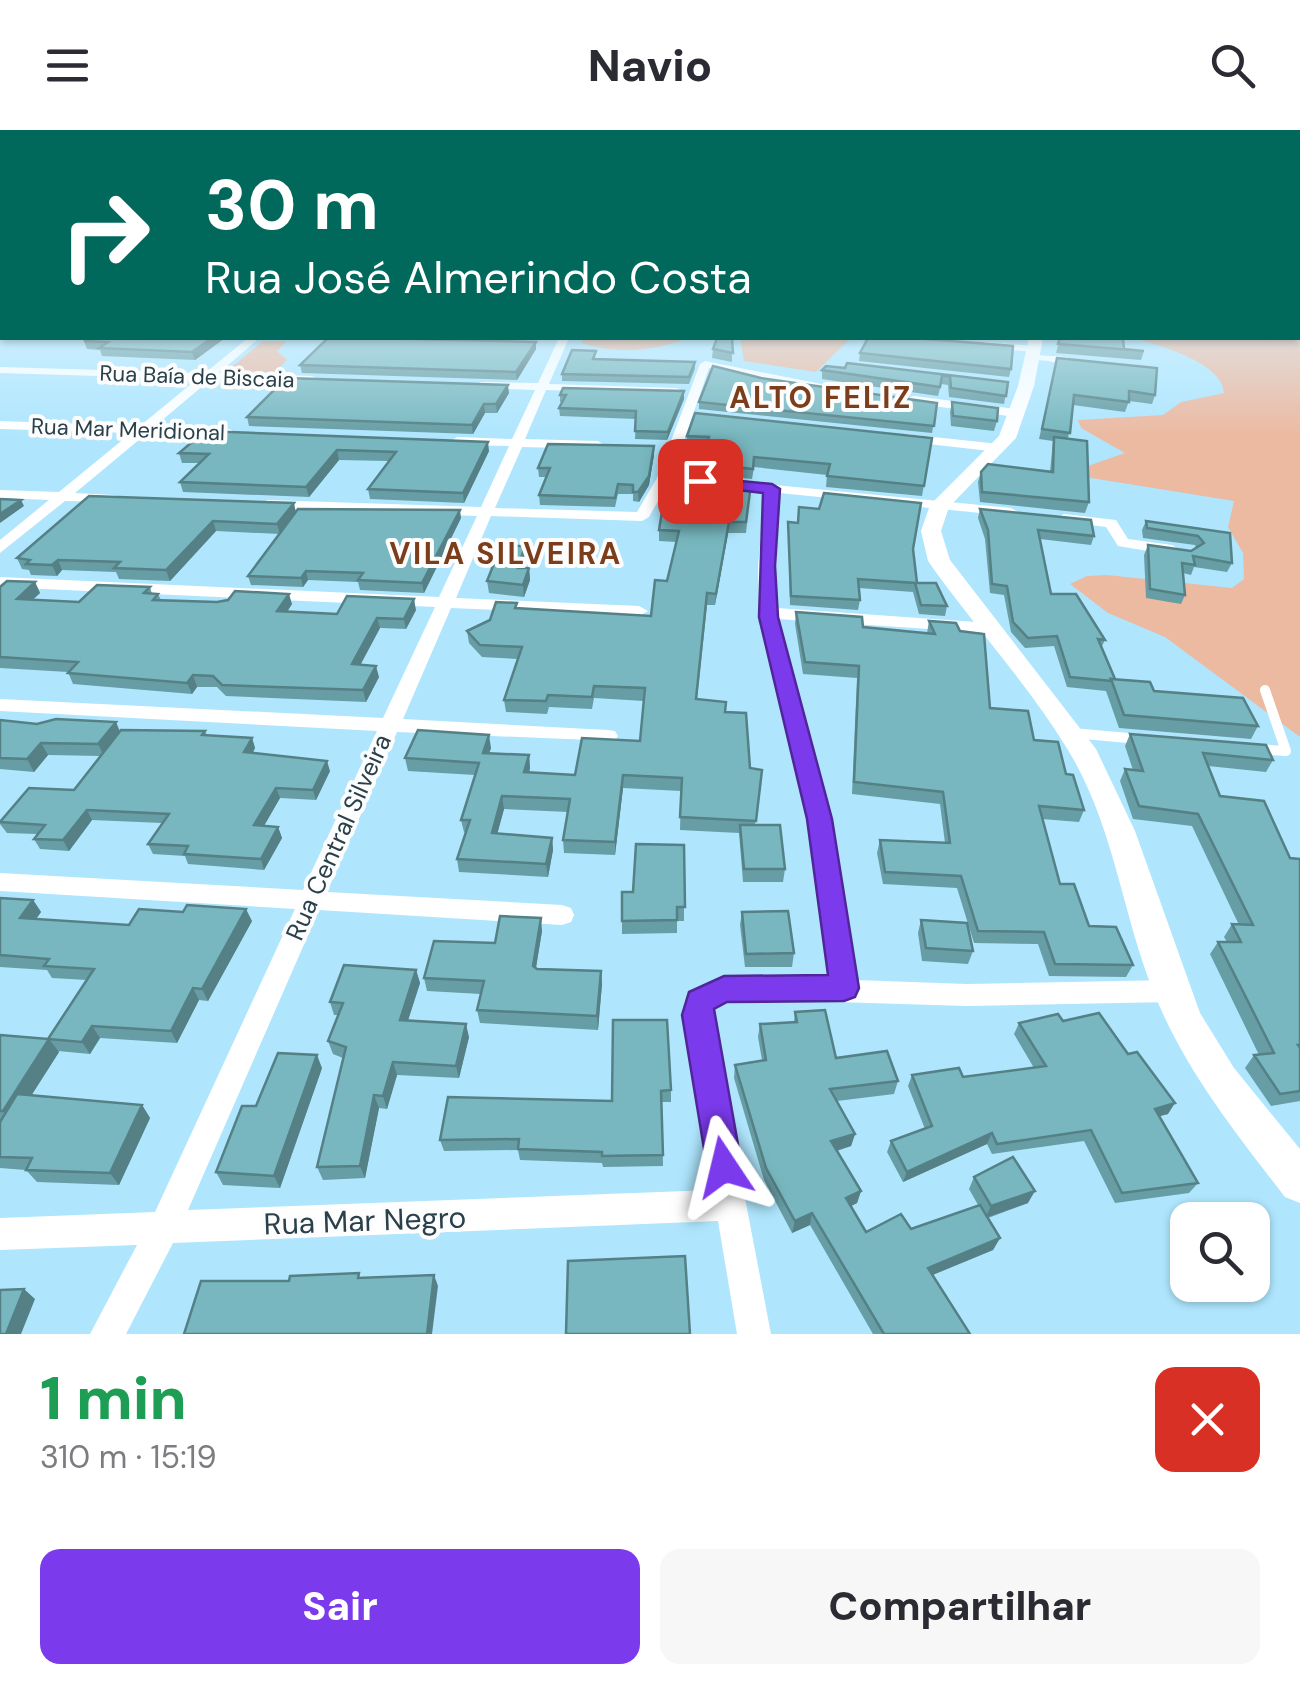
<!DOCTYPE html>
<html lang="pt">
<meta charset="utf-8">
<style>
:root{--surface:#fff;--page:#f7f7f7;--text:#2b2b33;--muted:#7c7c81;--accent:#7c3aed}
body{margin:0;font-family:"DM Sans",sans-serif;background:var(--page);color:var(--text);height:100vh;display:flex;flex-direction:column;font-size:38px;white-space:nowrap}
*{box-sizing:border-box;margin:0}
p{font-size:32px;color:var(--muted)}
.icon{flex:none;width:55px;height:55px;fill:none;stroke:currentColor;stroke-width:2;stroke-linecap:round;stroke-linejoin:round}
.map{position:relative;height:1204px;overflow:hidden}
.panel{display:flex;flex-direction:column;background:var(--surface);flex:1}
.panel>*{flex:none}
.banner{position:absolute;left:0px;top:0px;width:1300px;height:210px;box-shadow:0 2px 8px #0004;background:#00695c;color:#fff;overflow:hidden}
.tools{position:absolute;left:1170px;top:1072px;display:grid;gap:20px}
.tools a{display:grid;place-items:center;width:100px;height:100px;border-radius:20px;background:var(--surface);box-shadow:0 2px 8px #0004;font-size:50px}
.pin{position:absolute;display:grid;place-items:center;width:85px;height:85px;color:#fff;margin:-42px;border-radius:20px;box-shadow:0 5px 15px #0006}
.me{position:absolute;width:110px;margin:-55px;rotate:350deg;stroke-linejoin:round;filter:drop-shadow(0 0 8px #0008)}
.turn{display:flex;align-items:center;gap:35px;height:210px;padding:0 40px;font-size:45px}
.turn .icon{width:130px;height:130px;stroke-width:2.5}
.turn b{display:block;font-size:70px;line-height:85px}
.round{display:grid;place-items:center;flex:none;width:105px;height:105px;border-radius:20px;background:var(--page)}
.headline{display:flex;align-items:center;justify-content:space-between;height:170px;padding:0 40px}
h1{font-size:60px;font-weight:800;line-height:75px;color:#1e9e55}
.primary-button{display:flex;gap:20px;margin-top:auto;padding:20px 40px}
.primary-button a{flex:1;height:115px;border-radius:20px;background:var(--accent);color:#fff;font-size:40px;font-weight:800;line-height:115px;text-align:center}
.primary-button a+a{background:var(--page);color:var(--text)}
header{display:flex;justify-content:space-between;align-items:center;height:130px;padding:0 40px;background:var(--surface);font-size:45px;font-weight:800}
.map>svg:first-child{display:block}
.green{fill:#ecb9a1}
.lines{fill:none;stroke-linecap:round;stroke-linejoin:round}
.service-far2{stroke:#fff;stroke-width:5}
.service-far1{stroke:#fff;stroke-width:6}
.service{stroke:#fff;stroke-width:10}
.minor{fill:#fff;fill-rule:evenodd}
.secondary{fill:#fff;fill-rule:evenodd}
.wall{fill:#679da4}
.shaded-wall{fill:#548086}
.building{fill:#78b7bf;stroke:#548086;stroke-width:2.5}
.route{fill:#7c3aed;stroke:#51269a;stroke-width:2.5}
.labels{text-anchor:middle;stroke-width:8;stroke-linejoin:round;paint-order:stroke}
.far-street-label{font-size:22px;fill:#2a404a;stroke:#fdfdfd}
.street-label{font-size:25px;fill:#2a404a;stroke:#fdfdfd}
.far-district-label{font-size:30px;font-weight:bold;letter-spacing:2.5px;fill:#7c3d1a;stroke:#fdfdfd}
.near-street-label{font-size:30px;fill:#2a404a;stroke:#fdfdfd}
</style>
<header><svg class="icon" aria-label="menu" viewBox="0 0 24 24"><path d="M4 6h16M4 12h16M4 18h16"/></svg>Navio<svg class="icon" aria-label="search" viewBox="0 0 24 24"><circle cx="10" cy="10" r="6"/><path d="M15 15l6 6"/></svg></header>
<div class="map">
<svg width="1300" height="1204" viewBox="0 0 1300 1204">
<rect width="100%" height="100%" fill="#afe6fe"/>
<!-- green -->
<g class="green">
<path d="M1298,138H1300V607L1165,507L1108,483L1070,454L1087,446L1107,445L1232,458L1244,449L1243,423L1228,397L1234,371L1085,347L1082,338L1125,323L1081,298L1078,290L1163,285L1181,272L1224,263C1222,232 1160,216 1134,208H1298Z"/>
<path d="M583,208H688C655,221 617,225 582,213Z"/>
<path d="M740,208H851L816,242L744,231Z"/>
<path d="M263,211H287L277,221L287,230L275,242L227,241Z"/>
</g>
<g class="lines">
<!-- service-far2 -->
<path class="service-far2" d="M1032,227L1066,230"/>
<!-- service-far1 -->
<path class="service-far1" d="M1052,229L1066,230"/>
<!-- service -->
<g class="service">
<path d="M1072,603L1140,609"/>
<path d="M1257,619L1286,621L1265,560"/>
</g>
<!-- minor -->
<g class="minor">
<path d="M248,208H259L219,243L312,246L318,249L312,252L211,249L154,297L228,299L232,300V306L146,304L75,363L113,365L118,366V372L65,371L0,423V410L49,370L0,368V360L59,362L131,303L0,299V291L140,296L197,249L0,243V237L205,243Z"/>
<path d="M559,208H569L549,254L677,258L683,261L677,264L546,260L525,309L598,311L604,315L598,319L522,317L495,378L637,382L657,348L700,234L705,231L872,264L866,268L709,238L672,345L1011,378L1018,382L1011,386L779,363L774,436L777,478L990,493L999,498L990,503L778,489L830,689L856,850L967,854L1171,850L1180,853L1184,861L1180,869L1171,872L967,876L735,869L715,875L710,885L771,1204H737L718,1091L173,1113L126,1204H90L137,1115L0,1120V1088L155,1082L295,779L0,761V743L303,760L377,601L0,581V569L383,588L435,477L0,457V447L439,467L477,386L267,378L260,374L267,370L481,377L509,316L457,315L451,311L457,307L512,309L535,260L481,258L475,255L481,252L538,253ZM668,353L765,362L758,436L759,483L808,689L830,850L735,847L696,858L684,885L713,1060L188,1080L319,780L562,795L571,792L574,785L571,778L562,775L327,762L397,602L615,611L618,606L615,601L608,600L403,589L451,478L639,486L648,481L639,476L456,468L491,386L642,391L649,387Z"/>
<path d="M986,212L1033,216L1038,219L1033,222L982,217V213Z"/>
<path d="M914,266L1016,279L1022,283L1016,287L910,273V267Z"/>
<path d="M906,304L999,314L1006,318L999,322L901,311L900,308Z"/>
<path d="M1064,384L1116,390L1128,409L1172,415L1180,420L1172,425L1118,416L1106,397L1059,391L1057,388Z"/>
</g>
<!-- secondary -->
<path class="secondary" d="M1029,208H1043L1034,256L1016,308L949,377L941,401L950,430L1096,619L1135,701L1200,883L1234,938L1300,1019V1073L1285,1067C1235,1002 1185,940 1154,863C1122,784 1114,695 1068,620C1028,554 973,495 928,431L921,401L930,375L999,306L1018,256Z"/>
</g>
<!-- wall -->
<g class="wall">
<path d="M90,208H225L195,230L102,226L100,220L87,219L84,211Z"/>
<path d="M732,208V232L712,228L713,219Z"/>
<path d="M977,208H1013L1012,210Z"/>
<path d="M1060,208L1124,219L1144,221L1141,230L1056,223Z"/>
<path d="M536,219L517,250L302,243L300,235Z"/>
<path d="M860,223L1011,239L1009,247L859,231Z"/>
<path d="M1057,228L1155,265L1152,274L1129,271L1125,282L1073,275L1068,309L1089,372L1085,383L980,372L978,352L981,342H1050L1053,311L1039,309Z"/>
<path d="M596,229L695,232V239L689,254L562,251V244Z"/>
<path d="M847,233L1008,252L1004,274L949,267L948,255L941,254L938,266L822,249V240L845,238Z"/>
<path d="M761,248L937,273L932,303L699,279V272Z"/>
<path d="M684,261V269L667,310L635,309L636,289L560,286L559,278L562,272H560V265Z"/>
<path d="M509,263L497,283H485L473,304L249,296L247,287Z"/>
<path d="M952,272L997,291L994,301L951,296L950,282Z"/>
<path d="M205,301L489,321L464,373L370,369L368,359L389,331L339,330L309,367L183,362L180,352L199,333H182L179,323Z"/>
<path d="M687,306L932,308L922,366L826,357L827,345L754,337L752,349L697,344L698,333L705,317L686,316Z"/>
<path d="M654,316V325L649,355L639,372L633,371V364H618L615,377L540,375L539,365L546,347H539L538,338Z"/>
<path d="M751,354L746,403H728L715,475H707L697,569L725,582L750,638L762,640L755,695L785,739L783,752H743L739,703L680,700L681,661L623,658L615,725L564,723L563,710L568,682L504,679L497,704L552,708L553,720L548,747L459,742L457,729L466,703L464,702L461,690L475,645L408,641L405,628L491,618L489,623L529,625L530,638L529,642L575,645L640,611L644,571L594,568L592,579L549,577L547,584L506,582L504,570L518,529L482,527L469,513L467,501L518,478L651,486L667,451L676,412L659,411V400Z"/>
<path d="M89,366L296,382L461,388L424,463L360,460L358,452L308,450L303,457L251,455L248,446L280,404L216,401L170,451L119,449L116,442L62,440L57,446L31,445L29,440L22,439L17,428Z"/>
<path d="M980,379L1094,406L1091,415L1040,409L1051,464L1105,510L1101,518L1115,549L1154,561L1258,596L1251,609L1119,598L1106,561L1067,557L1054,516L1025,518L1011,502L1004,465L990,463L985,409L978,388Z"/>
<path d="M1146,391L1230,403L1232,433L1227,442L1194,437L1191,445L1183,443L1185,465L1181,474L1146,468L1144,425L1148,415L1191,421L1196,418L1195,415L1143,408L1142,400Z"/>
<path d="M788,392L913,419L917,453L947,476L945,486L919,484L913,462L859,458L860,470L858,480L790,475Z"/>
<path d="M526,428L523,438H529L530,450L524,467L489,463L487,451Z"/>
<path d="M35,452L40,463L32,470L79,472L150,457L152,464H158L161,470L292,474L287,482L337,484L416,480L406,499L380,498L360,535L379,547L366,572L226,566L217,557H197L192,564L73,554L68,542L0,538V457Z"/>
<path d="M796,482L863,497L927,503L929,491L990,578L1034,610L1066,644L1084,680L1079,692L1042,689L1060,754L1089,796L1133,835L1126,847L1049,846L1038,814L974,813L957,758L883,754L877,723L880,710L945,713L940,674L852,664L857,548L803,544L795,494Z"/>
<path d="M0,590L120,601H205L207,605L252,608L255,618L253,623L330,641L316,670L280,668L264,696L278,697L282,708L264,740L188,734L185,726L153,724L148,714L162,693L92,690L69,721L40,719L34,709L37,704L7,703L0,694V690L1,691L74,660L101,626L48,625L34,642L0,639Z"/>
<path d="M1130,604L1273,630L1266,642L1208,636L1220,666L1290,728L1300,729V971L1271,976L1245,938L1254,925H1259L1210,824L1218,812H1227L1224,807L1232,794L1239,795L1192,696L1133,689L1120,651L1125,639L1133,640L1125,616Z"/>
<path d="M684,715V791H677V803L622,804V762H633Z"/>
<path d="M0,768L33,770L41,782L36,789L129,795L252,791L208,871L199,870L177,913L100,908L90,924L58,921L59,922L31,966L142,975L150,988L119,1055L37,1052L26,1040L0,1038V905L49,909L87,850L52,848L47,840L0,837Z"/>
<path d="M742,782L794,823L792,837H745L740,795Z"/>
<path d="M921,790L973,821L968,834L922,831L918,803Z"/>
<path d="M542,801L536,838L601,841L602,854L598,900L480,893L477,880L481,864L427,861L424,848L495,813Z"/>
<path d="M416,840L420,853L408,890L469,907L459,948L397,945L387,979L379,978L365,1048L323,1050L317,1037L343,928L333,924L328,911L338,885H334L330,872Z"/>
<path d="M795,882L836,928L898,951L894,964L837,971L855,1004L851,1016L837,1021L861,1061L857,1073L851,1076L866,1102L911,1099L978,1075L969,1059L974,1047L1028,1073L988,1088L1000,1108L993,1120L932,1145L970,1204H873L810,1095L792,1103L764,1050L734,948L735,935L762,930L758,907L760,894L794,892Z"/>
<path d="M613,890L671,960V972H662L663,1036L603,1037L602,1033L520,1030L518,1020L444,1021L440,1010L612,971Z"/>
<path d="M1063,891L1168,984L1160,986L1198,1053L1189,1063L1115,1073L1084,1011L992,1024L987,1014L903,1052L887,1022L891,1011L925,999L908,956L912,945L963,947L1034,938L1014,904L1019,893Z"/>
<path d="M322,938L280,1058L223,1055L216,1042L256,976Z"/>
</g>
<!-- shaded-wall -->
<g class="shaded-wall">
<path d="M212,208H225L195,230L192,222Z"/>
<path d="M536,212V219L517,250L516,242Z"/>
<path d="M508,255L509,263L497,283L496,274Z"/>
<path d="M684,261V269L667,310L668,302Z"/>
<path d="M484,274L485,283L473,304L472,295Z"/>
<path d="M488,312L489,321L464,373L463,363Z"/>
<path d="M654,316V325L649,355L639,372L638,362Z"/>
<path d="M337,320L339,330L309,367L306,357Z"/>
<path d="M21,370L24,376L0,393V384Z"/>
<path d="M294,373L296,383L280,404L277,394Z"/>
<path d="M460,380L461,388L424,463L422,453Z"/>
<path d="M213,391L216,401L170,451L166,440Z"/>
<path d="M729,392L728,403L715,475L716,464Z"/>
<path d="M525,416L526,428L519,449L518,438Z"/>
<path d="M58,430L62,440L57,446L52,435Z"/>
<path d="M529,438L530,450L524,467L523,455Z"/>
<path d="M306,441L308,450L303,457L301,448Z"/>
<path d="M35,452L40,463L22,480L17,469Z"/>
<path d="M289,464L292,474L280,492L277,481Z"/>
<path d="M414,469L416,480L406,499L404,489Z"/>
<path d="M377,488L380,498L355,545L352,534Z"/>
<path d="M376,536L379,547L366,572L363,560Z"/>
<path d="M193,545L197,557L192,564L187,553Z"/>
<path d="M116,592L121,604L104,626L98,614Z"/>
<path d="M489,605L491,618L485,635L483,623Z"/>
<path d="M252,608L255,618L247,632L244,622Z"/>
<path d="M41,613L48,625L34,642L27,629Z"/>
<path d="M529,625L530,638L526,655L524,642Z"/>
<path d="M327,631L330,641L316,670L313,660Z"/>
<path d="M623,645V658L615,725V712Z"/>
<path d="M276,658L280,668L258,706L254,695Z"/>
<path d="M502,666L504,679L494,716L492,703Z"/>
<path d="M87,680L92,690L69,721L63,710Z"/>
<path d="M278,697L282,708L264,740L261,729Z"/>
<path d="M552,708L553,720L548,747L546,734Z"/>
<path d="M33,770L41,782L28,800L20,788Z"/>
<path d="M246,779L252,791L208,871L202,859Z"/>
<path d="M541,788L542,801L534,849L533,836Z"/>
<path d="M416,840L420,853L404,903L400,890Z"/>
<path d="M601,841L602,854L598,900L597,886Z"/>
<path d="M193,858L199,870L177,913L171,901Z"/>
<path d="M466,894L469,907L459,948L456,936Z"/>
<path d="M92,896L100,908L90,924L82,912Z"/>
<path d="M49,909L59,922L13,994L3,981Z"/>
<path d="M317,925L322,938L280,1058L274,1046Z"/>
<path d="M393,932L397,945L387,979L383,966Z"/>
<path d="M374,965L379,978L365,1048L360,1036Z"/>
<path d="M1175,973L1168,984L1148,989L1155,979Z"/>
<path d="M142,975L150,988L119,1055L110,1043Z"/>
<path d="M992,1003L987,1014L903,1052L907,1042Z"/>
<path d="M855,1004L851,1016L828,1023L831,1011Z"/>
<path d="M861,1061L857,1073L843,1080L846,1068Z"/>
<path d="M1035,1061L1028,1073L985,1088L991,1076Z"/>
<path d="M812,1083L810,1095L792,1103L795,1091Z"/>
<path d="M1000,1108L993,1120L923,1149L928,1138Z"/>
<path d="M434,1145L438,1156L432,1204H427Z"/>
<path d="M24,1159L35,1169L21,1204H6Z"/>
</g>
<!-- building -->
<g class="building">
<path d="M90,208H212L192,222L99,218L108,212L84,211Z"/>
<path d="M328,208H370L536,212L516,242L300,235Z"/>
<path d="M717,208H732L733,223L713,219Z"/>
<path d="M868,208H913L1013,216L1011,239L860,223Z"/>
<path d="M1060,208H1123L1124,219L1144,221L1058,214Z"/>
<path d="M572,220L596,221L593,229L695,232L689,247L562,244Z"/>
<path d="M1057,228L1157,238L1155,265L1129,261V272L1074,265L1070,303L1042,299Z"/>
<path d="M847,233L1008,252L1006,266L951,258L950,246H942L940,257L822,240L826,236L845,238Z"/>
<path d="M713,236L761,248L937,273L934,296L699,272Z"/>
<path d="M286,248L508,255L496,274H484L472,295L247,287Z"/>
<path d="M563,258L684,261L668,302L635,301L636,281L559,278L566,265H560Z"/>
<path d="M952,272L998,278L997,291L953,286Z"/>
<path d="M695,283L932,308L924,356L827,346L830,334L754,327L753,339L698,333L709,307L687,306Z"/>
<path d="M205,301L488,312L463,363L368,359L396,322L337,320L306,357L180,352L209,324L179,323Z"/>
<path d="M1054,307L1087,311L1089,372L982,362L981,342L988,334L1053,342Z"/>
<path d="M548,314L654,316L649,346L638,362H633V355L618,354L615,368L539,365L550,338H538Z"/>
<path d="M691,348L751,354L746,392H729L716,464L707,463L696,569L726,572L725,582L746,583L750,638L762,640L756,691L680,687L682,648L623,645L615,712L563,710L570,669L502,666L492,703L552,708L546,734L457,729L470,690H461L479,633L405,628L418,600L489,605L483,623L529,625L524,642L575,645L582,608L640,611L645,558L594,556L592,567L548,565L546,571L504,570L522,517L480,515L467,501L490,490L496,472L517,473L515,478L651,486L655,450L667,451L679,401L659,400L667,351L690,352Z"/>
<path d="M824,363L921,373L913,419L917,453H936L947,476L921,475L915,453L858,449L860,470L791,466L788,392L798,393L799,377L819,379Z"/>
<path d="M89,366L294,373L277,394L213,391L166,440L114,438L120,432L58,430L52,435L26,434L30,430L17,428Z"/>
<path d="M0,369L21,370L0,384Z"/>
<path d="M298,379L460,380L422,453L358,450L363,443L306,441L301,448L248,446Z"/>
<path d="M980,379L1091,390L1094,406L1038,400L1051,464H1076L1105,510L1098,509L1115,549H1111L1112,551L1070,547L1057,506L1028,508L1013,492L1007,456L992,454L988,400Z"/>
<path d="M1146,391L1230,403L1232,433L1193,426L1195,435L1182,433L1185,465L1150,459L1148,415L1191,421L1204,413L1198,406L1147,398Z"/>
<path d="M501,416H525L518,438H529L523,455L487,451Z"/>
<path d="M7,451L35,452L17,469L79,472L97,455L150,457L144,463L158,464L153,470L217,472L228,470L235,461L289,464L277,481L337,484L347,466L414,469L404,489L377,488L352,534L376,536L363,560L222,555L213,546L193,545L187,553L68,543L78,532L0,527V457Z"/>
<path d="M796,482L862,487L863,497L935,504L929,491L956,493L960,501L984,504L990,578L1028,581L1034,610L1058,612L1066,644L1073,645L1084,680L1039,676L1060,754H1074L1089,796L1116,797L1133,835L1055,834L1044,802L978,801L961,746L885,742L880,710L950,713L943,662L854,652L859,536L805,532Z"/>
<path d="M1111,549L1150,552L1154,561L1243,568L1258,596L1124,585Z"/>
<path d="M56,589L116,592L98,614L41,613L27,629L0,628V590L37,594Z"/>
<path d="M121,600L205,601L202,605L252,608L244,622L327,631L313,660L276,658L254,695L278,697L261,729L184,724L188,716L148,714L169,684L87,680L63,710L34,709L45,695L0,692L29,658L74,660Z"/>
<path d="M1130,604L1266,615L1273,630L1203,623L1220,666L1264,671L1290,728L1300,729V915H1298L1300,918V961L1280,964L1254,925L1274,923L1218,812H1241L1232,794L1253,795L1198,684L1139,676L1125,639L1143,641Z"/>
<path d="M740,695H780L785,739H744Z"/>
<path d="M636,714L684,715L685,777H677V790L622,791V762H633Z"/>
<path d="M0,768L33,770L20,788L129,795L139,779L183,782L187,775L246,779L202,859L193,858L171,901L92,896L82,912L48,909L94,839L44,836L49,829L0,825Z"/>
<path d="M788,781L794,823L746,824L742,782Z"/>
<path d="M500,786L541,788L533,836L537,839L601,841L597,886L477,880L484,851L424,848L434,811L495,813Z"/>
<path d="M921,790L967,793L973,821L926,818Z"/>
<path d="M344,835L416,840L400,890L466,894L456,936L393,932L383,966L374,965L360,1036L317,1037L346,917L328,911L343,873L330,872Z"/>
<path d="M825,880L836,928L887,921L898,951L830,959L855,1004L831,1011L861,1061L846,1068L866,1102L901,1084L911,1099L980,1075L1000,1108L928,1138L970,1204H884L812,1083L795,1091L766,1038L735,935L766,930L760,894L797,892L795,882Z"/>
<path d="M1099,883L1128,924L1137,922L1175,973L1155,979L1198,1053L1122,1063L1091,1000L997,1014L992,1003L907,1042L891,1011L932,996L912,945L959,938L963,947L1046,936L1019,893L1058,884L1063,891Z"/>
<path d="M613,890H667L671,960L661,961L663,1025L602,1026V1022L518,1019L519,1009L440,1010L448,967L612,971Z"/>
<path d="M0,905L49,909L3,981H0Z"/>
<path d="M278,923L317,925L274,1046L216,1042L242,976H256Z"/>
<path d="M17,964L142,975L110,1043L26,1040L32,1028L0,1027V992Z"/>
<path d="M1013,1027L1035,1061L991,1076L974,1047Z"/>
<path d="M685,1126L690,1204H566L568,1131Z"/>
<path d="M359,1143L358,1148L434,1145L427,1204H184L201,1151H289L290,1146Z"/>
<path d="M24,1159L6,1204H0V1160Z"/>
</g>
<!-- sky -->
<linearGradient id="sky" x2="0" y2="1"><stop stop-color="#9c9ece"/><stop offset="0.45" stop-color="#dbf4ff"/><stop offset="1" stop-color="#dbf4ff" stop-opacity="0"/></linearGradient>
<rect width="1300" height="307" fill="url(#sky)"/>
<!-- route -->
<path class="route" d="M700,347L772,354L780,359L775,436L778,487L832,689L859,858L855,867L844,871L727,872L714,879L742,1037L737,1049L724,1055L712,1049L707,1037L682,885L689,862L724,846L828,845L807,689L759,487L763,363L694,355V348Z"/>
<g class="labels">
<!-- far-street labels -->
<g class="far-street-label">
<text transform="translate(197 246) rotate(2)" y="8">Rua Baía de Biscaia</text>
<text transform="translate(128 299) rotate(2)" y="8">Rua Mar Meridional</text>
</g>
<!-- street labels -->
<g class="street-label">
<text transform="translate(338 707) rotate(-66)" y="9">Rua Central Silveira</text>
</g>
<!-- far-district labels -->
<g class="far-district-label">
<text x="821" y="278">ALTO FELIZ</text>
<text x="506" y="434">VILA SILVEIRA</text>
</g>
<!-- near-street labels -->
<g class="near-street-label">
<text transform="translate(365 1091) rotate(-2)" y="10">Rua Mar Negro</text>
</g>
</g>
</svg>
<div class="tools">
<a><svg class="icon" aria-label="search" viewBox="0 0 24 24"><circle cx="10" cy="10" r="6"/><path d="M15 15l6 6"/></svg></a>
</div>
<div class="pin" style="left:700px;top:351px;background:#d93025"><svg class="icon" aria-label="arrive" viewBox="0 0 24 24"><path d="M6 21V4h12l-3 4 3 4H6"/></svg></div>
<svg class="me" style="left:724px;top:1037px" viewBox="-20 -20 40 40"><path d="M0-17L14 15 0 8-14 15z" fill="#7c3aed" stroke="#fff" stroke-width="4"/></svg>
<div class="banner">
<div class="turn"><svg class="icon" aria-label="right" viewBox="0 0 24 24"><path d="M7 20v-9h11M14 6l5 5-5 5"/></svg><div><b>30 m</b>Rua José Almerindo Costa</div></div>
</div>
</div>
<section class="panel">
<div class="headline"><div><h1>1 min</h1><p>310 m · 15:19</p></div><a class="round" style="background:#d93025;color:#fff"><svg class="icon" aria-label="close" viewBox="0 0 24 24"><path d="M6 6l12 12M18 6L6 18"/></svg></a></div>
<div class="primary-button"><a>Sair</a><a>Compartilhar</a></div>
</section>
